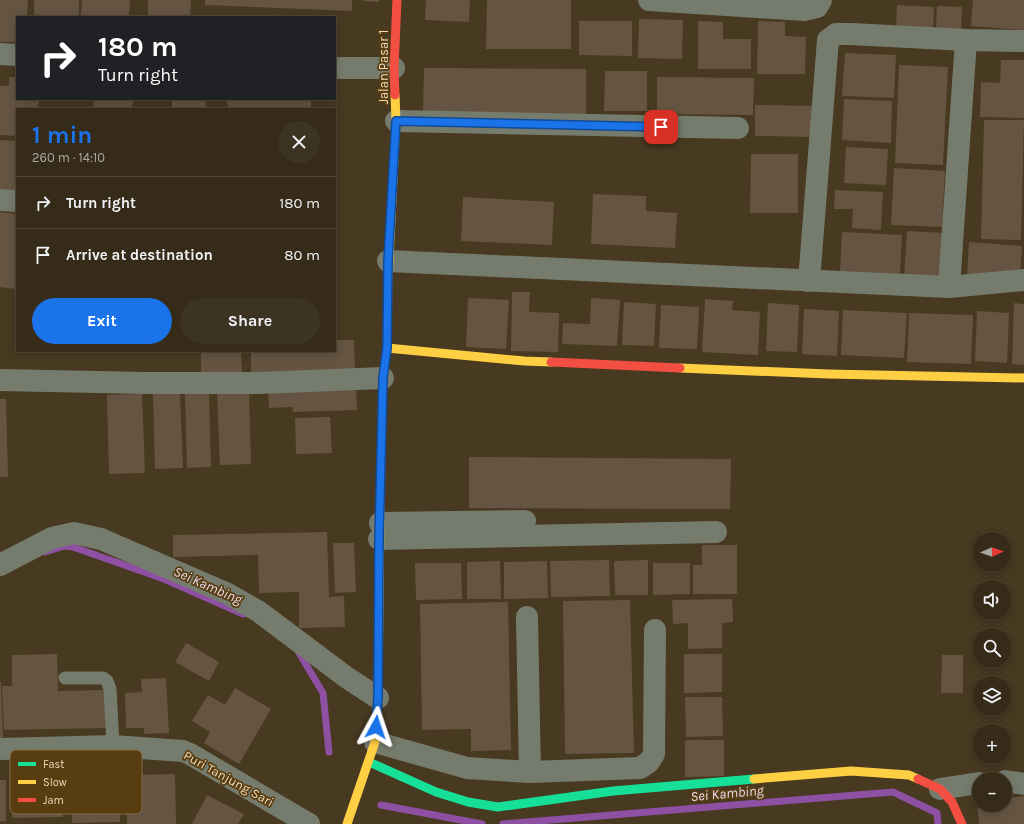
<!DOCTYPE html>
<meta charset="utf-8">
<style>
:root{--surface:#362b19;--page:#3d3322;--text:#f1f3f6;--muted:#aaa7a2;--line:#504738;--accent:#1a73e8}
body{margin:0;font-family:Karla,sans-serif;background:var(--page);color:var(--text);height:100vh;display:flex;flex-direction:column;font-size:15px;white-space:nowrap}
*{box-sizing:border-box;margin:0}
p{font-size:13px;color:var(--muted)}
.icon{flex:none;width:22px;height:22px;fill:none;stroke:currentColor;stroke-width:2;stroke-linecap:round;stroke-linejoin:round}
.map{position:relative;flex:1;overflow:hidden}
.drawer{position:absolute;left:16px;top:108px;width:320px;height:244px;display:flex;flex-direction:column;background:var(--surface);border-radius:0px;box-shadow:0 2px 10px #0003,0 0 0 1px var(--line)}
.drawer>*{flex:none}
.banner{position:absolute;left:16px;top:16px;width:320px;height:84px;border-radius:0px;box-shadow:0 2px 10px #0003,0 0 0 1px var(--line);background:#202124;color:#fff;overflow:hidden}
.needle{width:26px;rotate:88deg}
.controls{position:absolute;left:972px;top:532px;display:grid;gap:8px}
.controls a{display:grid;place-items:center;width:40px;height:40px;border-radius:50%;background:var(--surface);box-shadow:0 2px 10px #0003,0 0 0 1px var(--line);font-size:20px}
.pin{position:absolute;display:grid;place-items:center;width:34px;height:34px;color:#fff;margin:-17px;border-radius:8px;box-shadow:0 2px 6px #0006}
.me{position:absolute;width:44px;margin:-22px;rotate:5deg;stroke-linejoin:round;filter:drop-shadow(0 0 3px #0008)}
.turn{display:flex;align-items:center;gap:14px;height:84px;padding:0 16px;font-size:18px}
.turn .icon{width:52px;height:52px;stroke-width:2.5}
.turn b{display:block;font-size:28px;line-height:34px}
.round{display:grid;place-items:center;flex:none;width:42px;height:42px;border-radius:21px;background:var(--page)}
.head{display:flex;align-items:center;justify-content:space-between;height:68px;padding:0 16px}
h1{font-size:24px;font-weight:700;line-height:30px;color:var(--accent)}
.action{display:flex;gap:8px;margin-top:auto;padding:8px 16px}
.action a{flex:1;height:46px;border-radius:24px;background:var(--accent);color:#fff;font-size:16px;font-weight:700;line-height:46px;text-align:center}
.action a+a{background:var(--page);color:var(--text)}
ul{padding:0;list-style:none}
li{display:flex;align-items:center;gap:12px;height:52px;padding:0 16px;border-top:1px solid var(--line)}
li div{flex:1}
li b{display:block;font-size:15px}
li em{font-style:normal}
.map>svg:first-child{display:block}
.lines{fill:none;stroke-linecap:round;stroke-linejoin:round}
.stream{stroke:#8e50a2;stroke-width:7}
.building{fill:#655442}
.lane{stroke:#767c6d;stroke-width:13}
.street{stroke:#767c6d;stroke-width:22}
.fast{stroke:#16e098;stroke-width:9}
.slow{stroke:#ffcf43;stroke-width:9}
.jam{stroke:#f24e42;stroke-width:9}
.route-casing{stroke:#114b97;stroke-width:10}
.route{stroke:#1a73e8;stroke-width:7}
.labels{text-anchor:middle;stroke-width:3.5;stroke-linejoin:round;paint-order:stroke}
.street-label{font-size:13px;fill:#efdbbe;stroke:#583d11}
.water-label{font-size:14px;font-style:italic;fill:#e9d9f1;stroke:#583d11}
.key{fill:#583d11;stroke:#856c45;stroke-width:1}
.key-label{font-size:11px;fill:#efdbbe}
</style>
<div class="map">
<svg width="1024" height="824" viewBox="0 0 1024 824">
<rect width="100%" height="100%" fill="#483921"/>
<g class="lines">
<!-- stream -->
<g class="stream">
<path d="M45,552L64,546L73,547L164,579L243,614"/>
<path d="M298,651L323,693L329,752"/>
<path d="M381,805L482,824"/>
<path d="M503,824L893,792L937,813L938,824"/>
</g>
</g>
<!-- building -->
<g class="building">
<path d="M0,0H28L27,17H17V42H0Z"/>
<rect x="34" y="0" width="45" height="17"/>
<path d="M82,0H130L129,17H81Z"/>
<path d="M148,0H191L190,17H148Z"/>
<path d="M205,0H352V11L205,5Z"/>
<path d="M363,0H379V2L363,1Z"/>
<path d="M426,0H470L469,22L425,20Z"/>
<path d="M487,0H571V49H486Z"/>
<path d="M973,0H1024V30L971,26Z"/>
<path d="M897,5L934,7L933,33L896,31Z"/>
<path d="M937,6L962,7L961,32L936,31Z"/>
<path d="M639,19L683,20L682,59L638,58Z"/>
<path d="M579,21H632V56L579,55Z"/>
<path d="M698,21L723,22V39H751V69H698Z"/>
<path d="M758,21L785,22V36L806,37L805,74H757Z"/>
<path d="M845,53L896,55L894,98L842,96Z"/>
<path d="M1001,60H1024V118L980,117L981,82L1000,83Z"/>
<path d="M899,65L948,67L943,165L895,163Z"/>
<path d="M424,68L586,69V114L423,113Z"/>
<path d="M605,71H647V111H604Z"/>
<path d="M9,77H17V99H39L38,109H17V136L0,135V86H9Z"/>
<path d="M657,77L754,78L753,115L657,114Z"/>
<path d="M94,99H133L132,109H94Z"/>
<rect x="172" y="99" width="34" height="10"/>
<path d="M227,99H311V109H228Z"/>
<path d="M844,99L892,101L891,143L842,140Z"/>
<path d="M755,105L815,106V137L755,136Z"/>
<path d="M984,120H1024L1021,240L981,239Z"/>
<path d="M0,140L17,141V194L0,193Z"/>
<path d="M846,147L888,149L886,185L844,183Z"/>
<path d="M751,154H798V213H750Z"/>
<path d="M894,168L945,171L942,227L891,225Z"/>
<path d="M835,190L883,192L881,230L852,228L853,209H834Z"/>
<path d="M593,194L646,196V211L677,213L675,248L591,244Z"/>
<path d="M463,197L554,202L552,245L461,241Z"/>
<path d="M0,212L17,214V289L0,287Z"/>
<path d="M907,231L944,233L942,277L904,276Z"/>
<path d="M842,232L902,235L900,274L840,271Z"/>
<path d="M969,242L1022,246L1020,279L967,275Z"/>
<path d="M512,292H530L529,312L559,313L558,352L511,351Z"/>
<path d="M468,298L509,300L506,349L466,347Z"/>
<path d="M591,298L620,300L617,346L562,344L563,323L590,324Z"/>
<path d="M705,299L733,301L732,310L760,312L758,355L702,352Z"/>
<path d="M624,302L656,304L654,346L622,345Z"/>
<path d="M768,303L799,305L797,352L766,351Z"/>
<path d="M1014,303L1024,304V365L1012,364Z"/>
<path d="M661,305L699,307L697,349L659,348Z"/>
<path d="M804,309L839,311L837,356L802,354Z"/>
<path d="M843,310L907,313L904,358L841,355Z"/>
<path d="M977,311L1009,313L1007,363L975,361Z"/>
<path d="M909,313L973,315L971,364L907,362Z"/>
<path d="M335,340H354L355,374L251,376V351H335Z"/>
<path d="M201,351H241L242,373L201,374Z"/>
<path d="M356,384L357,410L293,412V407L269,408L268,387Z"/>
<path d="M249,391L251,464L220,465L217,392Z"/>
<path d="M180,393L183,468L155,469L153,394Z"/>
<path d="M209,393L211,467L187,468L185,394Z"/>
<path d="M142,394L145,473L109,474L107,395Z"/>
<path d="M0,399H6L8,477H0Z"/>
<path d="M330,417L332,453L296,454L295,418Z"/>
<path d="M469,457L731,459L730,509L469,508Z"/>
<path d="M327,532L329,597L344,596L345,627L299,628V592L259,593L258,555L173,557V535Z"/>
<path d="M333,543H354L356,592L335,593Z"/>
<path d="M702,545H737V594H693V565H702Z"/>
<path d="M609,560L610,596L551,597L550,561Z"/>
<path d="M648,560V595H615L614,561Z"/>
<path d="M500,561L501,599H467V562Z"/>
<path d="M547,561L548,598L504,599V562Z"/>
<path d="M415,563H461L462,599L416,600Z"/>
<path d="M653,563H690V594L653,595Z"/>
<path d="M732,599L733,622L722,623V648L688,649V623L673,624L672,600Z"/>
<path d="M630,600L634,753L565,754L563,601Z"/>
<path d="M508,602L511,750L471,751V729L422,730L420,604Z"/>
<path d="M186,643L219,662L209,681L175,662Z"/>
<path d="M57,654L58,691L105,690L106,728L4,730L2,686H12V655Z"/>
<path d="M684,654H722V692L684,693Z"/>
<path d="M942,655H963V693H941Z"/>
<path d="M166,678L169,733L144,734V728H126L125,693L142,692L141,679Z"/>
<path d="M0,682H1L3,741H0Z"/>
<path d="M235,688L271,709L239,764L204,743L210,732L192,721L208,695L225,705Z"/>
<path d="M685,697H722L723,736L686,737Z"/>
<path d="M685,740H724V776L685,777Z"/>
<path d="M71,769H85L86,780L120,779V822L72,823Z"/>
<path d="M175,774L176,824H127V775Z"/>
<path d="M62,778L63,817L12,818V779Z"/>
<path d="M0,780H6V821L0,822Z"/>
<path d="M1005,789H1010V798L1024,796V824H979L977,800H979V805H1005Z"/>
<path d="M207,795L244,814L238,824H192Z"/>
</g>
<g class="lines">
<!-- lane -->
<path class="lane" d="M65,678H103L107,681L110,689L113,746"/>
<!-- street -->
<g class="street">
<path d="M649,0L804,10L817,7L821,0"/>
<path d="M0,54L17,55"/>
<path d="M335,68H394"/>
<path d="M396,121L738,128"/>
<path d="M0,200L17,201"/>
<path d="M388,261L949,287L1024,280"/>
<path d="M809,281L828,40L836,34H851L966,40L1024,41"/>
<path d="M949,287L966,40"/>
<path d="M0,380L145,383H260L383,378"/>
<path d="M380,523L525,521"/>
<path d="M379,539L716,532"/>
<path d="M0,565L52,538L74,533L101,539L226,593L258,611L346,677L378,698"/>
<path d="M527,617L530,772"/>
<path d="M375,742L467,768L530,772L640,768L649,762L654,754L655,630"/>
<path d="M0,749L113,746L183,751L190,754L309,824"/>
<path d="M1005,781L1024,784"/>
<path d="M940,789L979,783"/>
</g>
<!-- fast -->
<path class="fast" d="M369,762L436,792L468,802L498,807L613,791L754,779"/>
<!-- slow -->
<g class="slow">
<path d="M388,278L396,121L395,95"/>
<path d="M387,348L524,361L551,362"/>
<path d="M680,368L828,374L1024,378"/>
<path d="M754,779L851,771L909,775L918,779"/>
<path d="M347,824L375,742L378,698L380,505"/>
</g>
<!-- jam -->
<g class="jam">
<path d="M395,95L394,68L397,0"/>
<path d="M551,362L680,368"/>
<path d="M380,505L383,378L387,348L388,278"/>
<path d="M918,779L940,789L952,802L962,824"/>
</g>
</g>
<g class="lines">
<defs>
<path id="route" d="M376,727L378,698L379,538L383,378L387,348L388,261L396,121L661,127"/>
</defs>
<!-- route casing -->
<use href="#route" class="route-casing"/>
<!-- route -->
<use href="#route" class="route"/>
</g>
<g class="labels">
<!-- street labels -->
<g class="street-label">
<text transform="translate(383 67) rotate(-90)" y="5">Jalan Pasar 1</text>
<text transform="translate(229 778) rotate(29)" y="5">Puri Tanjung Sari</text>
</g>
<!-- water labels -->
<g class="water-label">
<text transform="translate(208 585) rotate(24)" y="5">Sei Kambing</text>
<text transform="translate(727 793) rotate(-5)" y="5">Sei Kambing</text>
</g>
</g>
<!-- legend -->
<rect x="10" y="750" width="132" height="64" rx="6" class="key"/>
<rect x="18" y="762" width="18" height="4" fill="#16e098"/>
<rect x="18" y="780" width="18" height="4" fill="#ffcf43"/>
<rect x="18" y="798" width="18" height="4" fill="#f24e42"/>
<g class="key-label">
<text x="43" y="768">Fast</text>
<text x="43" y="786">Slow</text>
<text x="43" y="804">Jam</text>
</g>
</svg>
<div class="controls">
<a><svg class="needle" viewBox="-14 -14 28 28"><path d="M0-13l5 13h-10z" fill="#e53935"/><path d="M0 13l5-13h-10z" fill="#aaa7a2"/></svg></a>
<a><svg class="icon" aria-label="sound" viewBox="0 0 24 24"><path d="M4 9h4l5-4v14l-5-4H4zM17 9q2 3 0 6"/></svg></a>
<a><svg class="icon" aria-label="search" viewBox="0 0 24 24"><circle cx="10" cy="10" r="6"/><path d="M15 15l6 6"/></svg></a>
<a><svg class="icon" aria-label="layers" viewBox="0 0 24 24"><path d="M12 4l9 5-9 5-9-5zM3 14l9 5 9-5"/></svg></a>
<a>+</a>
<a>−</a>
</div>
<div class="pin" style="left:661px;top:127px;background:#d93025"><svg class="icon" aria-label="arrive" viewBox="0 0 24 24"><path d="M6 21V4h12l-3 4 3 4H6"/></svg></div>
<svg class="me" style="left:376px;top:727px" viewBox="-20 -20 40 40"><path d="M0-17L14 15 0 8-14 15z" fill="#1a73e8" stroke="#fff" stroke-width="4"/></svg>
<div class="banner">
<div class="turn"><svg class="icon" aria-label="right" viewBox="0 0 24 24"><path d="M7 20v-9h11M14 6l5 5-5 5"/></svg><div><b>180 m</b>Turn right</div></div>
</div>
<section class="drawer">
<div class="head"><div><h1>1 min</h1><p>260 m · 14:10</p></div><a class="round"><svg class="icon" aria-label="close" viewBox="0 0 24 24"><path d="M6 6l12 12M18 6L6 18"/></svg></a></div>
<ul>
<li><svg class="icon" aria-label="right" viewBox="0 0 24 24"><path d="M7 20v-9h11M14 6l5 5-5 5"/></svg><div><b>Turn right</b></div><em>180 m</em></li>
<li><svg class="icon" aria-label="arrive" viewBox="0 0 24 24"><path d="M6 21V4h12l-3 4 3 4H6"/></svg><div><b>Arrive at destination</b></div><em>80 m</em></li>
</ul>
<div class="action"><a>Exit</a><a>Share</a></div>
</section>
</div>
